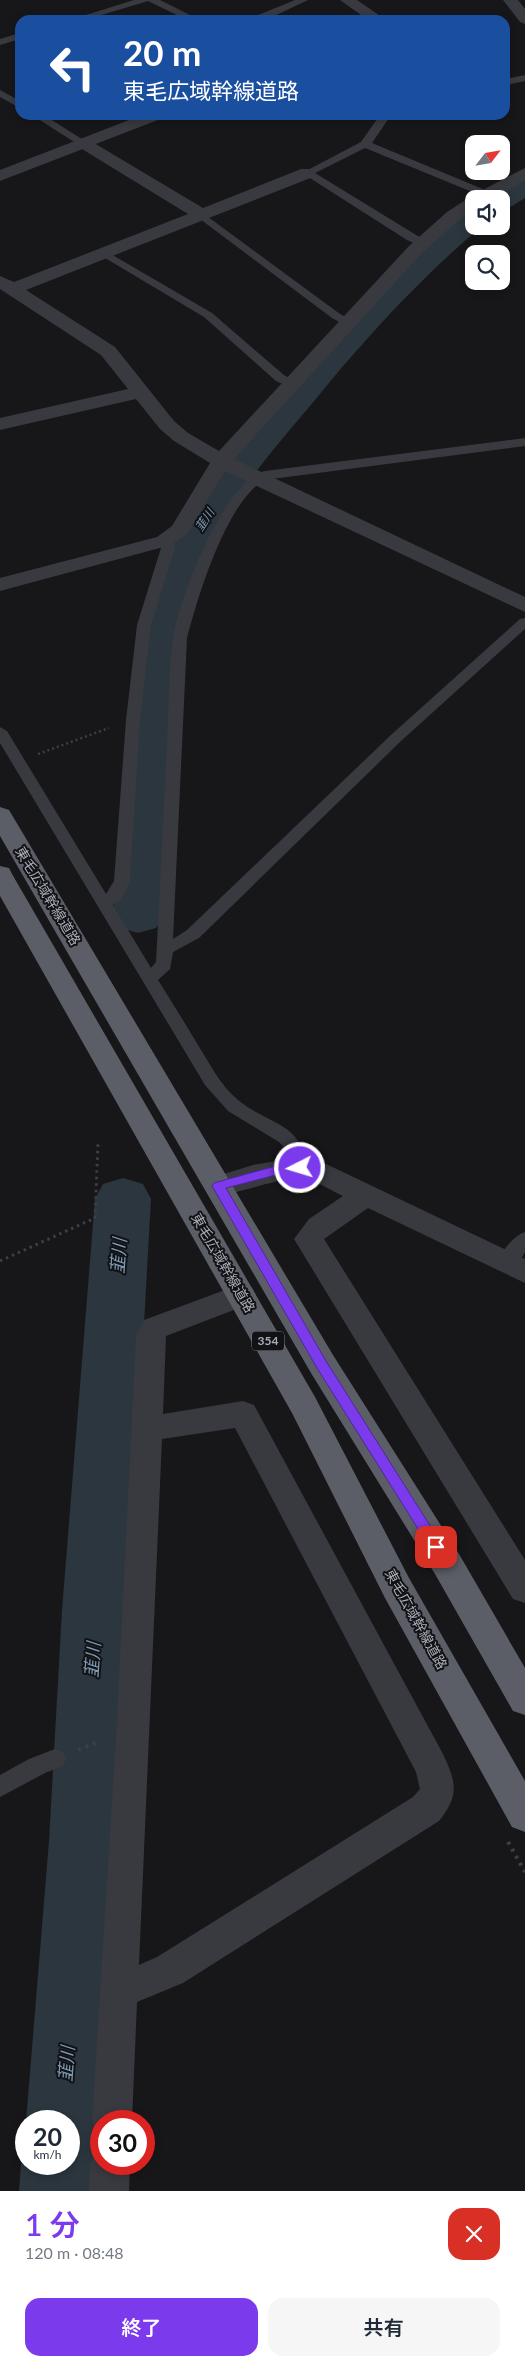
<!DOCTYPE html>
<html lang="ja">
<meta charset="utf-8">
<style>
:root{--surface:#fff;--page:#f6f6f7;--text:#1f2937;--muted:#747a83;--accent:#7c3aed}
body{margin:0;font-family:Lato,"Noto Sans JP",sans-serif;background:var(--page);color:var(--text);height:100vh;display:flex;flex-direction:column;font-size:19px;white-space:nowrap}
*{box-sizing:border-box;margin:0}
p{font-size:16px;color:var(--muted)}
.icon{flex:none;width:28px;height:28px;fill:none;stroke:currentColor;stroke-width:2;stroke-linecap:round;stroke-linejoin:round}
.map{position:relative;height:2191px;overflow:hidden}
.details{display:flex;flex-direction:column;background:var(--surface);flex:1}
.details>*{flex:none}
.top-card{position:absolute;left:15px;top:15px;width:495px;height:105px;border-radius:15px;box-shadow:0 2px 8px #0003;background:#1a4fa0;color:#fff;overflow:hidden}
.needle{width:32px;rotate:59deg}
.tools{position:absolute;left:465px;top:135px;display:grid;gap:10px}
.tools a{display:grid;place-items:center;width:45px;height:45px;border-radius:10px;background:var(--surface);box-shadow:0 2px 8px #0003;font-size:25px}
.speed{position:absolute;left:15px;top:2110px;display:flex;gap:10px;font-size:25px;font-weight:700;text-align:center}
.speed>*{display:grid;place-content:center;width:65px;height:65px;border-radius:50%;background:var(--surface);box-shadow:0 2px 8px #0003;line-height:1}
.speed small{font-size:12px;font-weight:400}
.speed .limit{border:8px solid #d22;background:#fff;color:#111}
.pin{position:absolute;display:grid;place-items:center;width:42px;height:42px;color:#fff;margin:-21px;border-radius:10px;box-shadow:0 2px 8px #0006}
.me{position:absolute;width:55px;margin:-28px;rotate:265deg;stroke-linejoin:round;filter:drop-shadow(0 0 4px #0008)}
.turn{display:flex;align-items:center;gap:18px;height:105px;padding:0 25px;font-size:22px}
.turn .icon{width:65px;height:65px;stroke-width:2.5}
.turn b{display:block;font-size:35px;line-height:42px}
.round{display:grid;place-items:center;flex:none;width:52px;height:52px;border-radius:15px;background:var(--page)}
.summary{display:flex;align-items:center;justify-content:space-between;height:85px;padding:0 25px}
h1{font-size:30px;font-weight:600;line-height:38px;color:var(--accent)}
.cta{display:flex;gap:10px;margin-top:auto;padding:10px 25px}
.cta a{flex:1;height:58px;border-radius:15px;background:var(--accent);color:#fff;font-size:20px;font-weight:600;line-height:58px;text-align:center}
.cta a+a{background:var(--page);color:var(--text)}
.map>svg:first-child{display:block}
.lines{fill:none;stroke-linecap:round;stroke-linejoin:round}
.river{fill:#2b363e;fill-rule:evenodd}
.path-far2{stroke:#3d3f45;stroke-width:2.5;stroke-dasharray:2 3;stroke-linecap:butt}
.path-far1{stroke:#3d3f45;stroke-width:3;stroke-dasharray:2.5 4;stroke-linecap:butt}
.path{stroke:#3d3f45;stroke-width:4;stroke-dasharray:3 5;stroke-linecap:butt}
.service{fill:#393a40;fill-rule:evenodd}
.minor{fill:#393a40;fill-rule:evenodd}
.tertiary{fill:#393a40;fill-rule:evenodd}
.trunk{fill:#5b5e67;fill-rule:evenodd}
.route{fill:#7c3aed;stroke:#51269a}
.labels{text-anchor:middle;stroke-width:4;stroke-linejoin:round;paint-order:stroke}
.far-water-label{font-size:12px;font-style:italic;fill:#7c9bb8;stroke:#121214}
.shield{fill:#121214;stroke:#7b7e88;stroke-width:1}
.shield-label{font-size:12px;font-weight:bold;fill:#a8adba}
.street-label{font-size:14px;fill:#a8adba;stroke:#121214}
.near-water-label{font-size:18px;font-style:italic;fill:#7c9bb8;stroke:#121214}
</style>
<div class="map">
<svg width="525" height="2191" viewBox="0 0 525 2191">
<rect width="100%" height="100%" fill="#171719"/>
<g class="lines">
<!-- river -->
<g class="river">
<path d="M525,174V198L512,206L501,209V199H483C492,186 510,178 525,174Z"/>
<path d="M474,206V226H482C424,275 373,330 324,389C299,420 271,450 248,483C219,526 198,573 184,623L163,917L156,928L138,933L120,928L113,917L140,623L165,558L186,518L216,471L284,389L369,293L430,235L462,209Z"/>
<path d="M123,1178L143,1184L151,1199L128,1610L119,1841L102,2121L92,2147L99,2164L97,2191H19L21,2164L26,2151V2164H69V2121L26,2123V2121L49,1841L62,1610L95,1199L103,1184Z"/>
</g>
<!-- path-far2 -->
<path class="path-far2" d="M38,754L109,728"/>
<!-- path-far1 -->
<path class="path-far1" d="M0,1261L95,1218L98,1143"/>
<!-- path -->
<g class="path">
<path d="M78,1750L100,1741"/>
<path d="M508,1842L525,1872"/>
</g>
<!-- service -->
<g class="service">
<path d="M134,0H160L200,20H187L148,1L85,20H70Z"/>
<path d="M295,0H308L270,18L246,20Z"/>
<path d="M20,33V39L0,45V39Z"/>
<path d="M525,75V81L505,85V79Z"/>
<path d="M0,90L20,101V108L0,97Z"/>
<path d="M32,115H44L88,143L87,145H79Z"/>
<path d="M380,115H391L372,143L490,192V196H482L365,148L315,173L426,241V245H418L407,240L302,173L361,142Z"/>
<path d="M200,211L340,314L355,322L353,325H345L332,318L196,216V212Z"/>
<path d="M104,250L212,313L284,375L299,384L297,387H289L276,381L204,317L100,255V251Z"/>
<path d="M525,438V446L264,480C226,503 198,596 187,638L173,939L187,930L391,735L520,619L525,618V629L401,741L199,938L173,952L170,969L158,980C171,1001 185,1023 198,1045C210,1064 220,1085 238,1100C270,1126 299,1120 309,1168L306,1173L300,1175L294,1173L286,1149L279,1142L228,1111L205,1085L0,743V727L7,731L106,894L114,881L126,720L137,625L161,548L162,545L157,541L164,537L174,540L175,548L151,625L140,720L130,881L122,899L113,905L151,968L156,962C160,890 163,816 167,744C169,709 168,672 173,638C179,598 223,482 265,471Z"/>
<path d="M525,1232C525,1238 525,1247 525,1252C520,1263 510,1270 499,1267L497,1262C502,1251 513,1236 525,1232Z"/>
<path d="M55,1749L63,1752L66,1759L63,1766L45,1773L0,1797V1775L29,1759Z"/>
</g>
<!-- minor -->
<g class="minor">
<path d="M340,0H357L386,20H368Z"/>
<path d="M83,138L89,140L203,208L301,169H313L315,173L313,177L26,290L115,347L174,421L188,433L219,451L409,246L447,212L473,195L525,168V180L492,199H474V210L459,220L421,254L234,459L525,597V612L225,471L187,534L171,545L0,591V578L157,537L172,526L210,463L174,441L160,429L136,399L0,430V418L128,389L101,355L0,289V276L14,282L188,214L77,146L75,143L77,140Z"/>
<path d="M289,1159L314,1160L324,1163L525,1259V1283L368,1208L324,1239L525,1560V1603L513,1599L294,1239L309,1219L343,1196C332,1191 319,1182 308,1180C275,1174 232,1201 208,1193L204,1186L208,1179L253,1165Z"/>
<path d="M241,1284L252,1287L256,1295L252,1303L166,1336L163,1414L243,1401L254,1405L443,1754C456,1782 460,1795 439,1821L183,1983L137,2002L132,2121H101V2136L98,2135L92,2121L116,1737L136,1336L144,1320ZM235,1428L416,1772L420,1789L413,1797L157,1957L139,1965L162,1439Z"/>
<path d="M101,2148V2164H130L129,2191H89L90,2164L96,2150Z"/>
</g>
<!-- tertiary -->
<g class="tertiary">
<path d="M503,0H518L525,9V24L520,22Z"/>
<path d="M142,115H165L163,118L0,181V170Z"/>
</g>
<!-- trunk -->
<g class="trunk">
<path d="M0,807L9,810L12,815L333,1355L459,1554L525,1668V1715L513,1711L435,1574L311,1373L0,836Z"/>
<path d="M0,866L9,868L12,874L315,1397L409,1578L525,1781V1832L512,1827L385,1598L292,1413L0,896Z"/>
</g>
</g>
<!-- route -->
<path class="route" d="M300,1164L306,1168L305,1171L276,1175L226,1188L326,1361L441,1543L443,1547L441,1551L436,1553L432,1551L317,1368L212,1186L214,1183L276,1166Z"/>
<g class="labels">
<!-- far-water labels -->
<g class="far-water-label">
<text transform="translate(205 520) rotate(-57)" y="4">韮川</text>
</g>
<!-- shield labels -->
<rect class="shield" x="252" y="1331.5" width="32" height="19" rx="4"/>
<g class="shield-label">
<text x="268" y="1345">354</text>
</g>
<!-- street labels -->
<g class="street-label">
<text transform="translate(48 896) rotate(59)" y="5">東毛広域幹線道路</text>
<text transform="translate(223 1263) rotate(60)" y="5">東毛広域幹線道路</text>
<text transform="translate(416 1619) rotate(61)" y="5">東毛広域幹線道路</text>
</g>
<!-- near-water labels -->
<g class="near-water-label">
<text transform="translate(119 1256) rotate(-86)" y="6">韮川</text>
<text transform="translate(93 1660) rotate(-86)" y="6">韮川</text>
<text transform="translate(67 2064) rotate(-86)" y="6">韮川</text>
</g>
</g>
</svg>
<div class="tools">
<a><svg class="needle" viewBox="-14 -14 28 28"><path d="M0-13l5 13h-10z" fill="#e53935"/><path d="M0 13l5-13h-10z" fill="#747a83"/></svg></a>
<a><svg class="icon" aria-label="sound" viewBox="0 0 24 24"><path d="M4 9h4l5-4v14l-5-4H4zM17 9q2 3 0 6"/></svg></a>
<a><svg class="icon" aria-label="search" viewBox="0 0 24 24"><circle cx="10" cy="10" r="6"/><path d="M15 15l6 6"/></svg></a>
</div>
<div class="speed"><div>20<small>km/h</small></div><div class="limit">30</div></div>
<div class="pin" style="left:436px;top:1547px;background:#d93025"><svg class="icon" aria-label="arrive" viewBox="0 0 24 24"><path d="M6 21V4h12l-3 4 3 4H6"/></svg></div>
<svg class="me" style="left:300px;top:1168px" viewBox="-20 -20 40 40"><circle r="17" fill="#7c3aed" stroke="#fff" stroke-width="3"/><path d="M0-11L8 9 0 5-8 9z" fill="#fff"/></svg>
<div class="top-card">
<div class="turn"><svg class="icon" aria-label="left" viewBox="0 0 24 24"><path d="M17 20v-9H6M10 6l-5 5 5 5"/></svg><div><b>20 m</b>東毛広域幹線道路</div></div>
</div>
</div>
<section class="details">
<div class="summary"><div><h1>1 分</h1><p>120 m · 08:48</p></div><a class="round" style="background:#d93025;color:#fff"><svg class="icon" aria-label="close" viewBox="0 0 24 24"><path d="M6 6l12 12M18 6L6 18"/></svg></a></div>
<div class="cta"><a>終了</a><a>共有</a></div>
</section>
